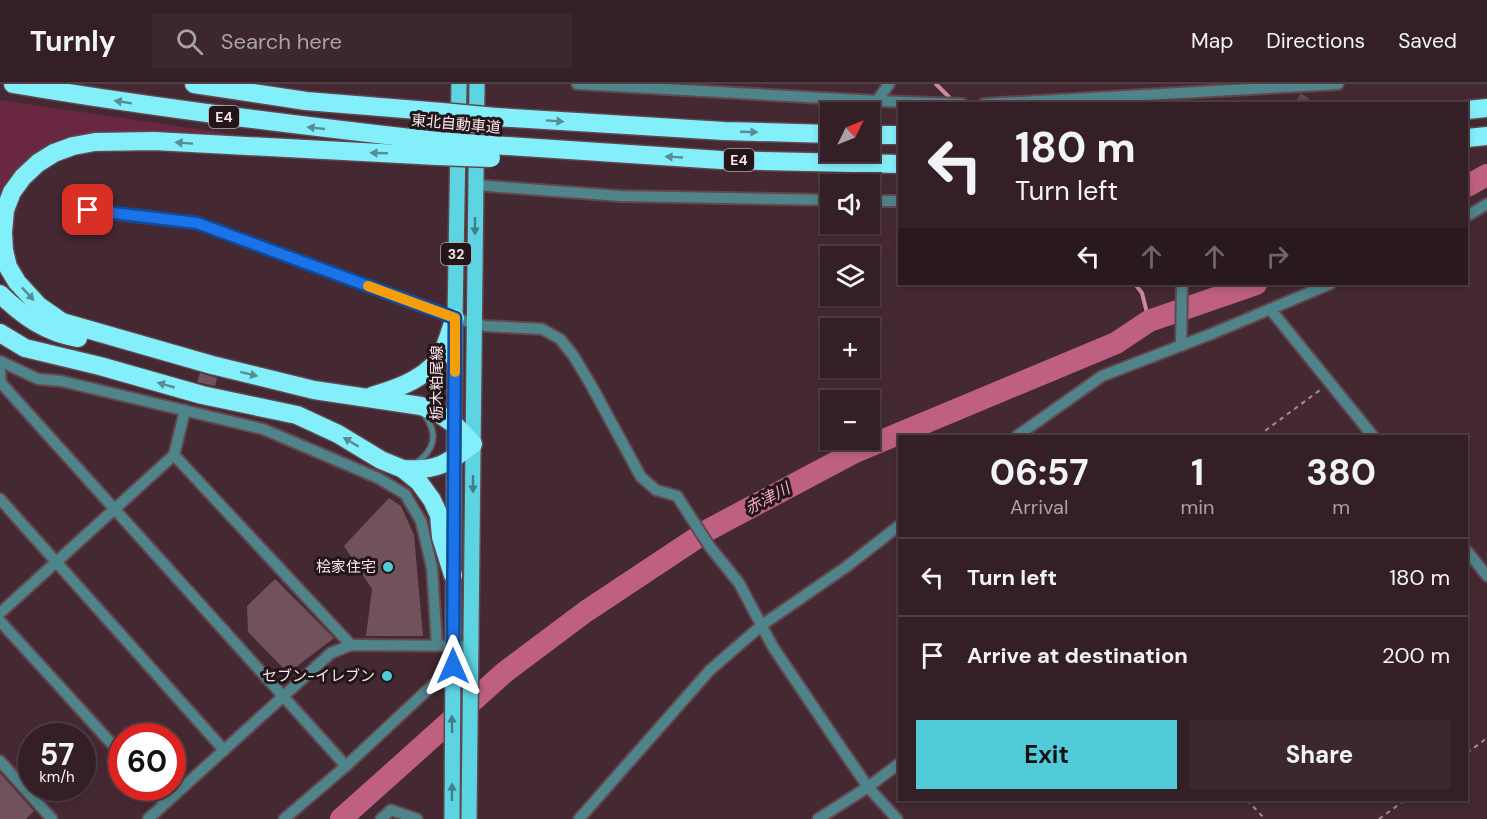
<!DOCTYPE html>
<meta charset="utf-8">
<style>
:root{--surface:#341f26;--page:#3c272e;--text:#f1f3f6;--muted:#a9a2a7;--line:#4e3d43;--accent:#52cbd8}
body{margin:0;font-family:"DM Sans","Noto Sans JP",sans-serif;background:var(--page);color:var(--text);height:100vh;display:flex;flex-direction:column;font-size:22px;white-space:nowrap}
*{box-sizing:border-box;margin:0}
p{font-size:20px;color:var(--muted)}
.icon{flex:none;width:33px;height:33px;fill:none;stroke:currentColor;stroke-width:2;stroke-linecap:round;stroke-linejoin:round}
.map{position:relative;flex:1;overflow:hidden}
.drawer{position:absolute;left:898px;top:351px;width:570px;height:366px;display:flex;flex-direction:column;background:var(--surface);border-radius:0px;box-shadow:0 3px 9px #0003,0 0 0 2px var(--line)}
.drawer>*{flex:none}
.top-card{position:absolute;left:898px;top:18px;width:570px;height:183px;border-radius:0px;box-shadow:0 3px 9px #0003,0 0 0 2px var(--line);background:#341f26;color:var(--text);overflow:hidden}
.needle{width:39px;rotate:47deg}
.buttons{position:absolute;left:820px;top:18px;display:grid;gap:12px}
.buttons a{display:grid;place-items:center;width:60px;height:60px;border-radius:0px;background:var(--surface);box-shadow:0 3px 9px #0003,0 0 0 2px var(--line);font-size:30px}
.speed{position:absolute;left:18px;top:639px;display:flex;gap:12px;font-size:30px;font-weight:700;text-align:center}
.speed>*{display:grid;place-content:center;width:78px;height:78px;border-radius:50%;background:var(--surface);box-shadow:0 3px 9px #0003,0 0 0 2px var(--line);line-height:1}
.speed small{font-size:15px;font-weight:400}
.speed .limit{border:9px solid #d22;background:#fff;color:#111}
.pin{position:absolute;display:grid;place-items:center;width:51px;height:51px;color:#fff;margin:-26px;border-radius:12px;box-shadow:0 3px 9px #0006}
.me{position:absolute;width:66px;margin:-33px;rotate:0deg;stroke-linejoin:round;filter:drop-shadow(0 0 4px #0008)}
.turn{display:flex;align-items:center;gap:21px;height:126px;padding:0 18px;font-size:27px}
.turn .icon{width:78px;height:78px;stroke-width:2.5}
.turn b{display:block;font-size:42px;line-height:51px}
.lanes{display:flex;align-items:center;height:57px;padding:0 18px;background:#0003;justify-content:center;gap:30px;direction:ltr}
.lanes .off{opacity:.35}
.eta{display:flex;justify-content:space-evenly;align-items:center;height:102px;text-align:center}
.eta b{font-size:36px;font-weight:700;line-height:42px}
.button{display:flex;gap:12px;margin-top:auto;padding:12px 18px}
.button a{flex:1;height:69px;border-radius:0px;background:var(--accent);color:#111;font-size:24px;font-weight:700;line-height:69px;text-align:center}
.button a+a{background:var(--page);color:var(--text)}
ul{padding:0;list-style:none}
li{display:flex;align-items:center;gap:18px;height:78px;padding:0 18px;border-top:2px solid var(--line)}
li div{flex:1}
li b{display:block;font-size:22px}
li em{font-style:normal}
header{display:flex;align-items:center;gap:36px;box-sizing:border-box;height:84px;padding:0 30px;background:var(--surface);border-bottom:2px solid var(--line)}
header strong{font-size:28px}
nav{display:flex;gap:33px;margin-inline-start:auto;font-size:21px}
.search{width:420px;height:54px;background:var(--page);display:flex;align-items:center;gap:15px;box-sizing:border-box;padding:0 21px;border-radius:0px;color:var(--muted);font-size:22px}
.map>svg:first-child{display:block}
.green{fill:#6a2741}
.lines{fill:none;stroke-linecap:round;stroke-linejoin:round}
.stream{stroke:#d088a1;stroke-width:4}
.river{stroke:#bf6082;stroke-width:22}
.building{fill:#71525b}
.street-tunnel{stroke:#60454e;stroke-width:10;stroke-dasharray:10 5;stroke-linecap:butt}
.lane-casing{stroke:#62474f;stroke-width:8}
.street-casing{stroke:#62474f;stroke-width:14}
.primary-casing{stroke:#62474f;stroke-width:18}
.highway-casing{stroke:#62474f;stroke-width:21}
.path{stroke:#a48c93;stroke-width:2;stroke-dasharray:4.5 4.5;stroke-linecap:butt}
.lane{stroke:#4f848a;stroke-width:5}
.street{stroke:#4f848a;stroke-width:10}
.primary{stroke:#5cd4e1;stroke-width:15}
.highway{stroke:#83effb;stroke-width:18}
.highway-bridge-casing{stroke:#62474f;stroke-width:21;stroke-linecap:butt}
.highway-bridge{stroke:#83effb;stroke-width:18}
.oneway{fill:#588d96}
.oneway2{fill:#427e87}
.route-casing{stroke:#114b97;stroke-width:15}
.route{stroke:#1a73e8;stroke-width:10}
.slow{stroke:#f59e0b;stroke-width:10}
.poi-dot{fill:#52cbd8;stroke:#23161a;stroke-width:2}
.labels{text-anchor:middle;stroke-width:6;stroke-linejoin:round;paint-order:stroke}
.shield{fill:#23161a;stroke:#b9a7ac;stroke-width:1.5}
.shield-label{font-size:14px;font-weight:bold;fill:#f9e5ea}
.street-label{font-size:15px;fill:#f9e5ea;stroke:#23161a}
.poi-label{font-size:15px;fill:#f9e5ea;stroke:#23161a;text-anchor:end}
.water-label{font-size:16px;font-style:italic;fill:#f8abc3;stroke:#23161a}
</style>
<header>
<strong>Turnly</strong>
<div class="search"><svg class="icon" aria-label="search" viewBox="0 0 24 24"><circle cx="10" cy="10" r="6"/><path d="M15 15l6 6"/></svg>Search here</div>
<nav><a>Map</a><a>Directions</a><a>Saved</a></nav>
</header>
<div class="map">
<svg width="1487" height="735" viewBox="0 0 1487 735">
<rect width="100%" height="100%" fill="#452932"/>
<!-- green -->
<path class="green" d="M0,16L251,53L252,55L67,58L0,119Z"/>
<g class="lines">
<!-- stream -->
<g class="stream">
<path d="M936,0L949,13"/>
<path d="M1135,200L1142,209L1149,237"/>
</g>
<!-- river -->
<g class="river">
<path d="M1467,102L1487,91"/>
<path d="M341,735L505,588L585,528L710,445L855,368L1116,259L1149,237L1256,200"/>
</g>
</g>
<!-- building -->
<g class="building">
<path d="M200,289L217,294L215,302L197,298Z"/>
<path d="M389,414L401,422L414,451L423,552H366L372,505L344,462Z"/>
<path d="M275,495L334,554L288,589L248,548L247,522Z"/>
<path d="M0,689L34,727L26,735H0Z"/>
</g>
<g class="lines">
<!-- street-tunnel -->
<path class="street-tunnel" d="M1300,20L1305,12"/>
<defs>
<path id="lane" d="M415,380C435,366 439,350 424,330"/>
<g id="street">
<path d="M577,0L877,17L962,20"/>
<path d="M877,17L889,0"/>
<path d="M984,20L1338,0"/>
<path d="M475,101L620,112L831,116"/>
<path d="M870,117H900"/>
<path d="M88,127L197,139L455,234L485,242L542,245L560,255L573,271L591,301L641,393L656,406L677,412L710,463L739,499L773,563L835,655L868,703L897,735"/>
<path d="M1467,132L1487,120"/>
<path d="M1270,225L1373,352"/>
<path d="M1181,262L1182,200"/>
<path d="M0,277L38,295L61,297L263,345L378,394L405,410L421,437L432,484L437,561"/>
<path d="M0,287L1,299L346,682"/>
<path d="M1017,352L1102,292L1211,250L1330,200"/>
<path d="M174,371L351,561"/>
<path d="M0,415L224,666"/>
<path d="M1467,467L1487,492"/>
<path d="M0,529L174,371L185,326"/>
<path d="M0,537L122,671"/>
<path d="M0,677L52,735"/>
<path d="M151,704L165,719"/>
<path d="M148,735L331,569L351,561L473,562"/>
<path d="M284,735L346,682L453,582"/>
<path d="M381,735L391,726L417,735"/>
<path d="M579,735L710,586L762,541L846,483L900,441"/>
<path d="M818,735L868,703L900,679"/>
</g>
<g id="primary">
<path d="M452,735L455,234L459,0"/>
<path d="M469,735L477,0"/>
</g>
<g id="highway">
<path d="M13,0C154,24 295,41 437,57"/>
<path d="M194,0L306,17L442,28"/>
<path d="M1467,26L1487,24"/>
<path d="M496,33L724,47L831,50"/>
<path d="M870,51H900"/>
<path d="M1467,54L1487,52"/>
<path d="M492,61L721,76L900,80"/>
<path d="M0,210C23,232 46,249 78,254"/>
<path d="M0,249L25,264L100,282L202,311L297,331L338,350L381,376L403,385L419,398L432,416L439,431L441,453L453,491"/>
<path d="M372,312C399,304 432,293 444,265C448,255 451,244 455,234"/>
<path d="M403,385C437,387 447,380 473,360L455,341L438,329L421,322L314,306L212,281L62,238L39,222L17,198L8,183L4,166L3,148L5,126L12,108L23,93L38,79L54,69L73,62L95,58L154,57L437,72"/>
</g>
</defs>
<!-- lane casing -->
<use href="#lane" class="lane-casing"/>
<!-- street casing -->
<use href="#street" class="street-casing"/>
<!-- primary casing -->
<use href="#primary" class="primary-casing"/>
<!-- highway casing -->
<use href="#highway" class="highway-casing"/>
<!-- path -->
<g class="path">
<path d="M1258,352L1320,306"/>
<path d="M1467,669L1487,654"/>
<path d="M1247,716L1265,735"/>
<path d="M1379,735L1405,716"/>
</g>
<!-- lane -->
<use href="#lane" class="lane"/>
<!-- street -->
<use href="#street" class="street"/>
<!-- primary -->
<use href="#primary" class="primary"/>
<!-- highway -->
<use href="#highway" class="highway"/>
<defs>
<g id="highway-bridge">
<path d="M442,28L496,33"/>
<path d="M437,57L492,61"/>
<path d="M437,72L491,74"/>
</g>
</defs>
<!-- highway-bridge casing -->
<use href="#highway-bridge" class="highway-bridge-casing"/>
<!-- highway-bridge -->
<use href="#highway-bridge" class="highway-bridge"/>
</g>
<!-- one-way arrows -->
<defs><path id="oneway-solid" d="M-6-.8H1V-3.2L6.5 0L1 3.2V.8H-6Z" transform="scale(1.5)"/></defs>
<g class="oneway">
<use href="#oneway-solid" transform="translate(123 18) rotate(-171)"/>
<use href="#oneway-solid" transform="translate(555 37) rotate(4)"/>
<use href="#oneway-solid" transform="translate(316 44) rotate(-174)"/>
<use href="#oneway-solid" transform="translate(749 48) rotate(2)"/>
<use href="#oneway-solid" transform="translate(184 59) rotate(-176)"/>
<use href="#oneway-solid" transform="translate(379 69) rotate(-178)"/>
<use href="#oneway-solid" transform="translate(674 73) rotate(-177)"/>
<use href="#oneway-solid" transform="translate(28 210) rotate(47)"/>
<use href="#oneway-solid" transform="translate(249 290) rotate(14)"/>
<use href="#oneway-solid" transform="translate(166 301) rotate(-164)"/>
<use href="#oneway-solid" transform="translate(351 358) rotate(-149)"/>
</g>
<g class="oneway2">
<use href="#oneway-solid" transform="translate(475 142) rotate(90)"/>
<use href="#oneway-solid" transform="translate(473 400) rotate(90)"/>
<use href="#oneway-solid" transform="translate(452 640) rotate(-91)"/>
<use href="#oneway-solid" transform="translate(452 708) rotate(-89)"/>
</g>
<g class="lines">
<defs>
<path id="route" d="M88,126L197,139L455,234L453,582"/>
</defs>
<!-- route casing -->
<use href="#route" class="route-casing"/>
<!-- route -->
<use href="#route" class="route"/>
<!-- slow -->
<path class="slow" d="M368,202L455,234V288"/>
</g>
<!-- markers -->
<g class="poi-dot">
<circle cx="388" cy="483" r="6"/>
<circle cx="387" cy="592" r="6"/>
</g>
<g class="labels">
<!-- shield labels -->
<g class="shield">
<rect x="209" y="22" width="30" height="22" rx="4.5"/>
<rect x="724" y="65" width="30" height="22" rx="4.5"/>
<rect x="441" y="159" width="30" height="22" rx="4.5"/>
</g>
<g class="shield-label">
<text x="224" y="38">E4</text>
<text x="739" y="81">E4</text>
<text x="456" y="175">32</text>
</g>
<!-- street labels -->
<g class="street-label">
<text transform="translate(456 40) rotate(5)" y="5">東北自動車道</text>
<text transform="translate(437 299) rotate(-90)" y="5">栃木粕尾線</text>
</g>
<!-- poi labels -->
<g class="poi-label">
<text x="376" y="488">桧家住宅</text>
<text x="375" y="597">セブン-イレブン</text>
</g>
<!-- water labels -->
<g class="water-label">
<text transform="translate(767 414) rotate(-28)" y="6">赤津川</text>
</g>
</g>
</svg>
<div class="buttons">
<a><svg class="needle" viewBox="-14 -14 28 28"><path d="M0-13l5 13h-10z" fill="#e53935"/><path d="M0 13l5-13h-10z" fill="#a9a2a7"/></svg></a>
<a><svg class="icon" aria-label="sound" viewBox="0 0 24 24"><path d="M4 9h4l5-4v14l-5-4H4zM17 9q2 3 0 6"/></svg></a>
<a><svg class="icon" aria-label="layers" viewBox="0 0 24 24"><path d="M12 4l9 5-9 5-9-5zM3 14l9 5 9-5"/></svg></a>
<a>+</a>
<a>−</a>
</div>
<div class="speed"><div>57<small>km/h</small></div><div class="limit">60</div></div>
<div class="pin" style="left:88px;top:126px;background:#d93025"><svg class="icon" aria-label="arrive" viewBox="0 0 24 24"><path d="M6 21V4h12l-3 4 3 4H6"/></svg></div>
<svg class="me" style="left:453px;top:582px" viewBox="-20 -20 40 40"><path d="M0-17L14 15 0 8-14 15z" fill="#1a73e8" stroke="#fff" stroke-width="4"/></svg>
<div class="top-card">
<div class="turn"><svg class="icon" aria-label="left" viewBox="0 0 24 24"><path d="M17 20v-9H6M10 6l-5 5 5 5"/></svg><div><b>180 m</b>Turn left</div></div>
<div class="lanes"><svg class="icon" aria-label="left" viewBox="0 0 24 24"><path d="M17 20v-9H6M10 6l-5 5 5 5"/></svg><svg class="icon off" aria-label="ahead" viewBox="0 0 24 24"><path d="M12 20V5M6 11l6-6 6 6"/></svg><svg class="icon off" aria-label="ahead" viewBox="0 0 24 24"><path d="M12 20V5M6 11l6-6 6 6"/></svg><svg class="icon off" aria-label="right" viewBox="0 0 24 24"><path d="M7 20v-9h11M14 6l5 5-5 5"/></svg></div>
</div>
<section class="drawer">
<div class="eta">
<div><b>06:57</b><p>Arrival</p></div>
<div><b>1</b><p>min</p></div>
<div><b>380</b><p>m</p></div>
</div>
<ul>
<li><svg class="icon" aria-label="left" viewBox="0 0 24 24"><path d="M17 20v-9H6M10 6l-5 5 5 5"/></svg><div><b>Turn left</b></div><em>180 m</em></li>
<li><svg class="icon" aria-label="arrive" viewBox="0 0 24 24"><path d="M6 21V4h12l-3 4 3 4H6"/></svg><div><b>Arrive at destination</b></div><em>200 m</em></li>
</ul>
<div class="button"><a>Exit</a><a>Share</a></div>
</section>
</div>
